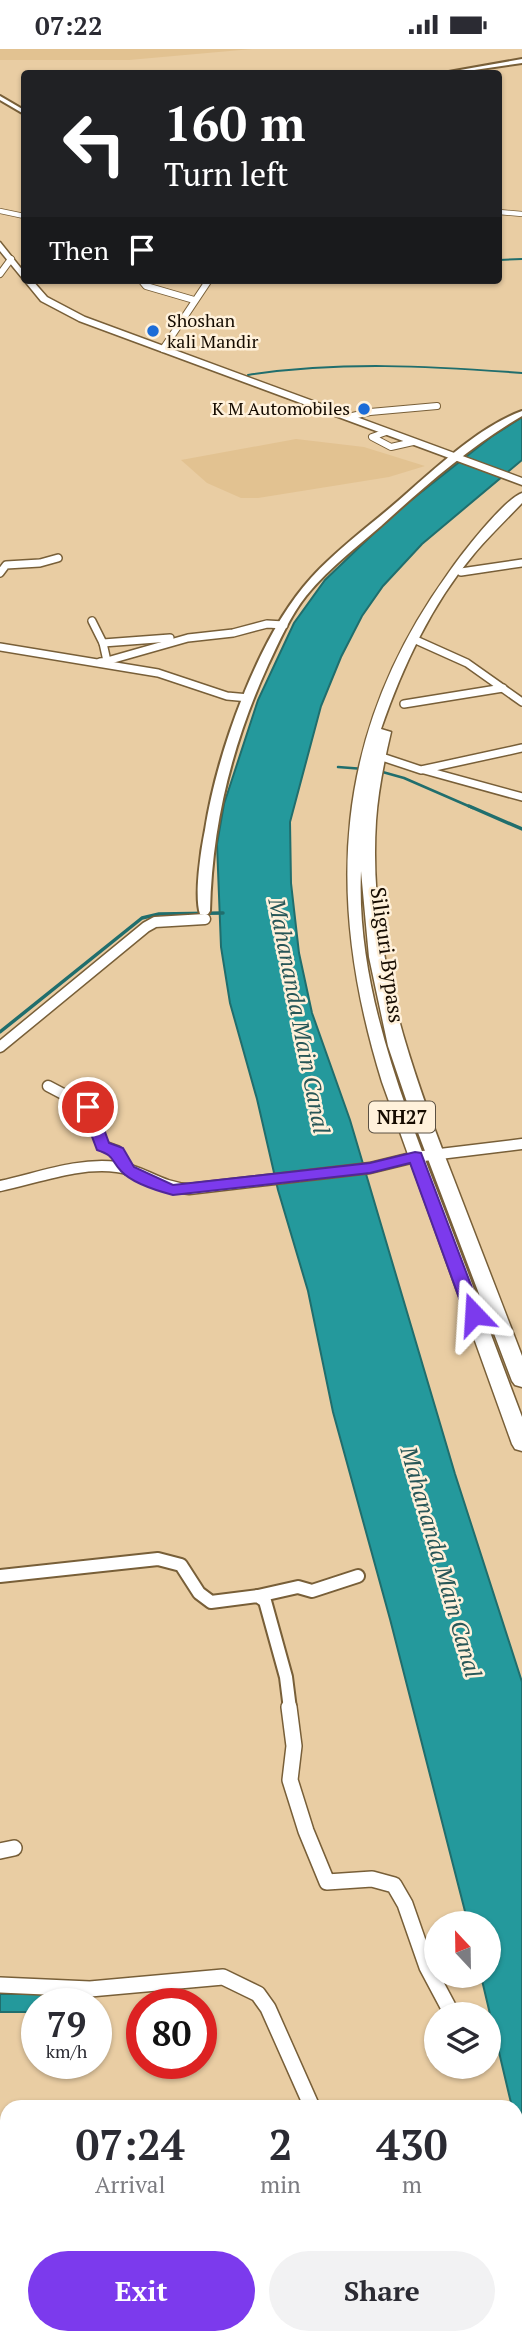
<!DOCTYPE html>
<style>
:root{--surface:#fff;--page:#f2f2f3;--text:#2b2b33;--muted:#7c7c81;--accent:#7c3aed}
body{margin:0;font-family:"PT Serif",serif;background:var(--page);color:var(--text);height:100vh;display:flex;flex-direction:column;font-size:26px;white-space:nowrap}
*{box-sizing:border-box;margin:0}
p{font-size:23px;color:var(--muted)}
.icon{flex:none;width:38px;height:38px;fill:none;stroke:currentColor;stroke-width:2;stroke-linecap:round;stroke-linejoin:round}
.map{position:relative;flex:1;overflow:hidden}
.details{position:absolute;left:0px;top:2051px;width:523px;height:245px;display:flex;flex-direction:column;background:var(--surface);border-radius:21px 21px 0 0;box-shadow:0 2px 5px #0004}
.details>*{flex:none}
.hud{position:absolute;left:21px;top:21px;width:481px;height:214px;border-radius:7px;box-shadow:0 2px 5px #0004;background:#202124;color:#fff;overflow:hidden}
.needle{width:46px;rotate:338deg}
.tools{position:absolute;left:424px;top:1862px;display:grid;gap:14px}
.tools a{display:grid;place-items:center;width:77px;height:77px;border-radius:50%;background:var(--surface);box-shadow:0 2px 5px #0004;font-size:35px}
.speed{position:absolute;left:21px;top:1939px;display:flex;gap:14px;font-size:35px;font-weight:700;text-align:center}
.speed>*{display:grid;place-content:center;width:91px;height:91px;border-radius:50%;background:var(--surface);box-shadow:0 2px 5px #0004;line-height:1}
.speed small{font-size:18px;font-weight:400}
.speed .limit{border:10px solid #d22;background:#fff;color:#111}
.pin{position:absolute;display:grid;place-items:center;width:60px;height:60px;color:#fff;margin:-30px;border:4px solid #fff;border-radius:50%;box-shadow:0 2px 7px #0007}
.me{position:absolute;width:77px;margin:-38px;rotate:340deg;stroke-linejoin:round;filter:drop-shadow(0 0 5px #0008)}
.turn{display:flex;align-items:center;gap:24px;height:147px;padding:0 28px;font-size:32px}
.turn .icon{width:91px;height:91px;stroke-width:2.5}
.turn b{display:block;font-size:49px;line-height:60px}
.then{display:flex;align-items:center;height:66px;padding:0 28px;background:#0003;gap:14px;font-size:26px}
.eta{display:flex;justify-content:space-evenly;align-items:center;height:119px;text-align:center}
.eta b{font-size:42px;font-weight:800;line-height:49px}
.button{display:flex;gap:14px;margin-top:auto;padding:14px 28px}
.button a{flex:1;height:80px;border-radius:42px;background:var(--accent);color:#fff;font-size:28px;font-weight:800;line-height:80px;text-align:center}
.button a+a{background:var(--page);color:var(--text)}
.status{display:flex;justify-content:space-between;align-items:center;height:49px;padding:0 35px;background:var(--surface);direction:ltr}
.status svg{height:19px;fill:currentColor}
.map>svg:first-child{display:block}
.built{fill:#e2c291}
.water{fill:#24999c;stroke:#206e6d;stroke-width:2}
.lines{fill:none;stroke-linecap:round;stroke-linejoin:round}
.stream-far2{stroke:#206e6d;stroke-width:2}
.stream-far1{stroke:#206e6d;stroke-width:2.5}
.stream{stroke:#206e6d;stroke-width:3.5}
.minor-far5-casing{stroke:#785f38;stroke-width:6}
.minor-far4-casing{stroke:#785f38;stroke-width:8}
.minor-far3-casing{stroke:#785f38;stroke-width:10}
.minor-far2-casing{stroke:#785f38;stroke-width:13}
.minor-far1-casing{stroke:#785f38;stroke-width:16}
.minor-casing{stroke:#785f38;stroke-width:18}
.tertiary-casing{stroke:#785f38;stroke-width:4}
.trunk-casing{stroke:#785f38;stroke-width:3}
.minor-far5{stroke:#fff;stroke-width:4.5}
.minor-far4{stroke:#fff;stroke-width:6}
.minor-far3{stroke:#fff;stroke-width:7}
.minor-far2{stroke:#fff;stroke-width:10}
.minor-far1{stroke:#fff;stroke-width:12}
.minor{stroke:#fff;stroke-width:15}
.tertiary{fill:#fff;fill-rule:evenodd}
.trunk{fill:#fff;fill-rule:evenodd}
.route{fill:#7c3aed;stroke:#51269a;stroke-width:2}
.poi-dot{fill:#1c6cd7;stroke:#fff1db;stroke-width:2.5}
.labels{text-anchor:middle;stroke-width:5;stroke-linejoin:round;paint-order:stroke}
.far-poi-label{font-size:18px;fill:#150b00;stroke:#fff1db;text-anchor:start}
.shield{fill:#fff1db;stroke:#5b5042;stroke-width:2}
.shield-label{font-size:19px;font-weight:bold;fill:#150b00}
.street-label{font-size:21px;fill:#150b00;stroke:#fff1db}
.water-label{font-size:23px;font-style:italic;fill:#275657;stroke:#fff1db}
</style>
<div class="status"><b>07:22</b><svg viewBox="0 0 49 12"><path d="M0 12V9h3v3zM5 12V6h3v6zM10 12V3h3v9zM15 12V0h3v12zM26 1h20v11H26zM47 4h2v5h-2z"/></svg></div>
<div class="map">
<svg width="522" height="2296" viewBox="0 0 522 2296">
<rect width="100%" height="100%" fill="#e9cda3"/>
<!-- built -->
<g class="built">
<path d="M0,0H252L129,11H0Z"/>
<path d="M296,390L364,398L425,417L389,428L258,449H241L207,434L181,411Z"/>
</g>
<!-- water -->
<g class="water">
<path d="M522,368V411L422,495L383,537L362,567L341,608L321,657L290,773L291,834L299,904L312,964L350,1071L455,1425L522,1633V2093L516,2076V2058H512L481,1927H488V1874H468L390,1570L333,1363L308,1242L278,1141L257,1050L230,954L221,898L217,795L224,755L258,651L294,574L325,531L396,463L491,388Z"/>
<path d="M0,1945H54L56,1955L42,1950L35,1956L36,1963H0Z"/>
</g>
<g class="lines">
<!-- stream-far2 -->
<g class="stream-far2">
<path d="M499,211L522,210"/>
<path d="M248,326C340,312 430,317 522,324"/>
</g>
<!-- stream-far1 -->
<g class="stream-far1">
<path d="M338,718L364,720"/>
<path d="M379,722L404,729L473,759"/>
</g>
<!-- stream -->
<g class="stream">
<path d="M469,757L522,780"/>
<path d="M0,983L142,869L159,865L223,864"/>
</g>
<defs>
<g id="minor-far5">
<path d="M0,162L24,167"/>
<path d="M499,163L522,165"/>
</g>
<g id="minor-far4">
<path d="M0,225L11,210"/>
<path d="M141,231L146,237L194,251"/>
<path d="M163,300L209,231"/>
<path d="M348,368L370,363L437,357"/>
<path d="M386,383L372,388L391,398L413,393"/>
</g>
<g id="minor-far3">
<path d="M461,523L522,514"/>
<path d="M0,524L6,516L40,514L58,509"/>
<path d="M92,572L103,594L107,612L100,613"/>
<path d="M418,592L467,614L522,653"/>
<path d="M103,594L170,589"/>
<path d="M0,598L158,624L227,647L249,649"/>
<path d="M107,612L188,589L233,584L267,575L284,576"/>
<path d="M404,655L503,639"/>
<path d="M379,707L421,721L522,699"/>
<path d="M424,721L522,748"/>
</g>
<g id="minor-far2">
<path d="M0,998L146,878L155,873L205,870"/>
<path d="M48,1037L88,1058L103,1097L117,1102L128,1121"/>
<path d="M0,1137C38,1129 78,1113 117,1118C143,1121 160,1139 189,1140L370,1119L415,1108L522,1095"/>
</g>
<g id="minor-far1">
<path d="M0,1527L158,1510L181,1516L199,1544L211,1553L258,1547L265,1552L286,1628L290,1660"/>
<path d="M258,1547L298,1538L312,1542L358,1527"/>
</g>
<g id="minor">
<path d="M289,1658L294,1697L290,1731L306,1782L327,1833L372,1830L394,1836L405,1855L427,1918L452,1965"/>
<path d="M0,1802L14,1799"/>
<path d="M0,1936L90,1940L223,1928L258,1945L268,1959L312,2058"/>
<path d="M516,2074H522"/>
</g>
<g id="tertiary">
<path d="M522,10V14L454,24H443Z"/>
<path d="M0,47L24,61V65L0,51Z"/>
<path d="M522,362V367C474,395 433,430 392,467C363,494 331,516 306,547C290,567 279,593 268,616C232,695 212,775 210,862L208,865H200C194,847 201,800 205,781C217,704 258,587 311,529C339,498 375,473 406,445C439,416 481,377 522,362Z"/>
</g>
<g id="trunk">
<path d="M0,193L24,223V231H32L47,248L85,268L522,429V436L79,272L41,252L0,202Z"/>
<path d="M522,444V454C506,471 489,487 474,505C431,556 403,617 381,680L391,683C384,713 378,742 376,772C368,898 408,1013 453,1128C476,1188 499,1247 522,1307V1338L515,1336L512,1332L411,1065L388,997L369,908L361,822C356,936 402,1050 442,1155C469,1226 495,1297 522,1368V1402L515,1400L512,1395L382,1033C325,849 333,685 447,526C460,507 503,451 522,444Z"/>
</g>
</defs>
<!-- minor-far5 casing -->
<use href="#minor-far5" class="minor-far5-casing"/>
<!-- minor-far4 casing -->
<use href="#minor-far4" class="minor-far4-casing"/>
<!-- minor-far3 casing -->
<use href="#minor-far3" class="minor-far3-casing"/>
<!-- minor-far2 casing -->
<use href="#minor-far2" class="minor-far2-casing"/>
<!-- minor-far1 casing -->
<use href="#minor-far1" class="minor-far1-casing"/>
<!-- minor casing -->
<use href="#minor" class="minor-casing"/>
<!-- tertiary casing -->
<use href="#tertiary" class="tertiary-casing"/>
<!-- trunk casing -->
<use href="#trunk" class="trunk-casing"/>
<!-- minor-far5 -->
<use href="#minor-far5" class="minor-far5"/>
<!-- minor-far4 -->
<use href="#minor-far4" class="minor-far4"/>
<!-- minor-far3 -->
<use href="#minor-far3" class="minor-far3"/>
<!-- minor-far2 -->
<use href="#minor-far2" class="minor-far2"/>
<!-- minor-far1 -->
<use href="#minor-far1" class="minor-far1"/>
<!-- minor -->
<use href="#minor" class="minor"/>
<!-- tertiary -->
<use href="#tertiary" class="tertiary"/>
<!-- trunk -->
<use href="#trunk" class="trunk"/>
</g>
<!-- route -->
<path class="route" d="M88,1053L96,1058L109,1094L123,1099L134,1118L173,1136L370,1114L415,1103L421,1104L482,1265L474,1270L465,1265L410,1114L370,1124L173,1146C158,1142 132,1134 121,1122C110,1110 115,1107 97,1101L81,1058Z"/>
<!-- markers -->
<g class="poi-dot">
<circle cx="153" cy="282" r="7"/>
<circle cx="364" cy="360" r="7"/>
</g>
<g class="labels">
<!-- far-poi labels -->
<g class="far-poi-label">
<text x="167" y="278">Shoshan<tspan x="167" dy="21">kali Mandir</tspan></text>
<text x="350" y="366" text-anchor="end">K M Automobiles</text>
</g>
<!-- shield labels -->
<rect class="shield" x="369" y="1052.5" width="66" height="31" rx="5"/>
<g class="shield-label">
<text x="402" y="1075">NH27</text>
</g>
<!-- street labels -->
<g class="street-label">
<text transform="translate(387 906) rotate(82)" y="7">Siliguri Bypass</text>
</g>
<!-- water labels -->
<g class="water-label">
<text transform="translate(299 967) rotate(79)" y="8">Mahananda Main Canal</text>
<text transform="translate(441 1513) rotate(74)" y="8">Mahananda Main Canal</text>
</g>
</g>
</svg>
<div class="tools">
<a><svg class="needle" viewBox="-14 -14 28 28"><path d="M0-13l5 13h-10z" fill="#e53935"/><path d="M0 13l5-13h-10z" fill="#7c7c81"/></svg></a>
<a><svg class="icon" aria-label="layers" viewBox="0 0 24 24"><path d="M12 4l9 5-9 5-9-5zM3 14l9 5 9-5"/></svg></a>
</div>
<div class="speed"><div>79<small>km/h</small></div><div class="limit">80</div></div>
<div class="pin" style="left:88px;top:1058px;background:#d93025"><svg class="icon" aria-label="arrive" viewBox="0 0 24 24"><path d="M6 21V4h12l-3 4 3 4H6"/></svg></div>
<svg class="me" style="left:474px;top:1265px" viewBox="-20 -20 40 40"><path d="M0-17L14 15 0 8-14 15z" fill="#7c3aed" stroke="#fff" stroke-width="4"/></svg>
<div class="hud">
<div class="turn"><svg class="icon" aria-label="left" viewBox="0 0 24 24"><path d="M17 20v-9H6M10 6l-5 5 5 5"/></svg><div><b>160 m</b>Turn left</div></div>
<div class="then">Then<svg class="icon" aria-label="arrive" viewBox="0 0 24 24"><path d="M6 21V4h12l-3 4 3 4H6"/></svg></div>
</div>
<section class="details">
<div class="eta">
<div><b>07:24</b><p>Arrival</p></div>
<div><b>2</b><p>min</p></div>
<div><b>430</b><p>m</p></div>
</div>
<div class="button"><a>Exit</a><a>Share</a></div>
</section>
</div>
